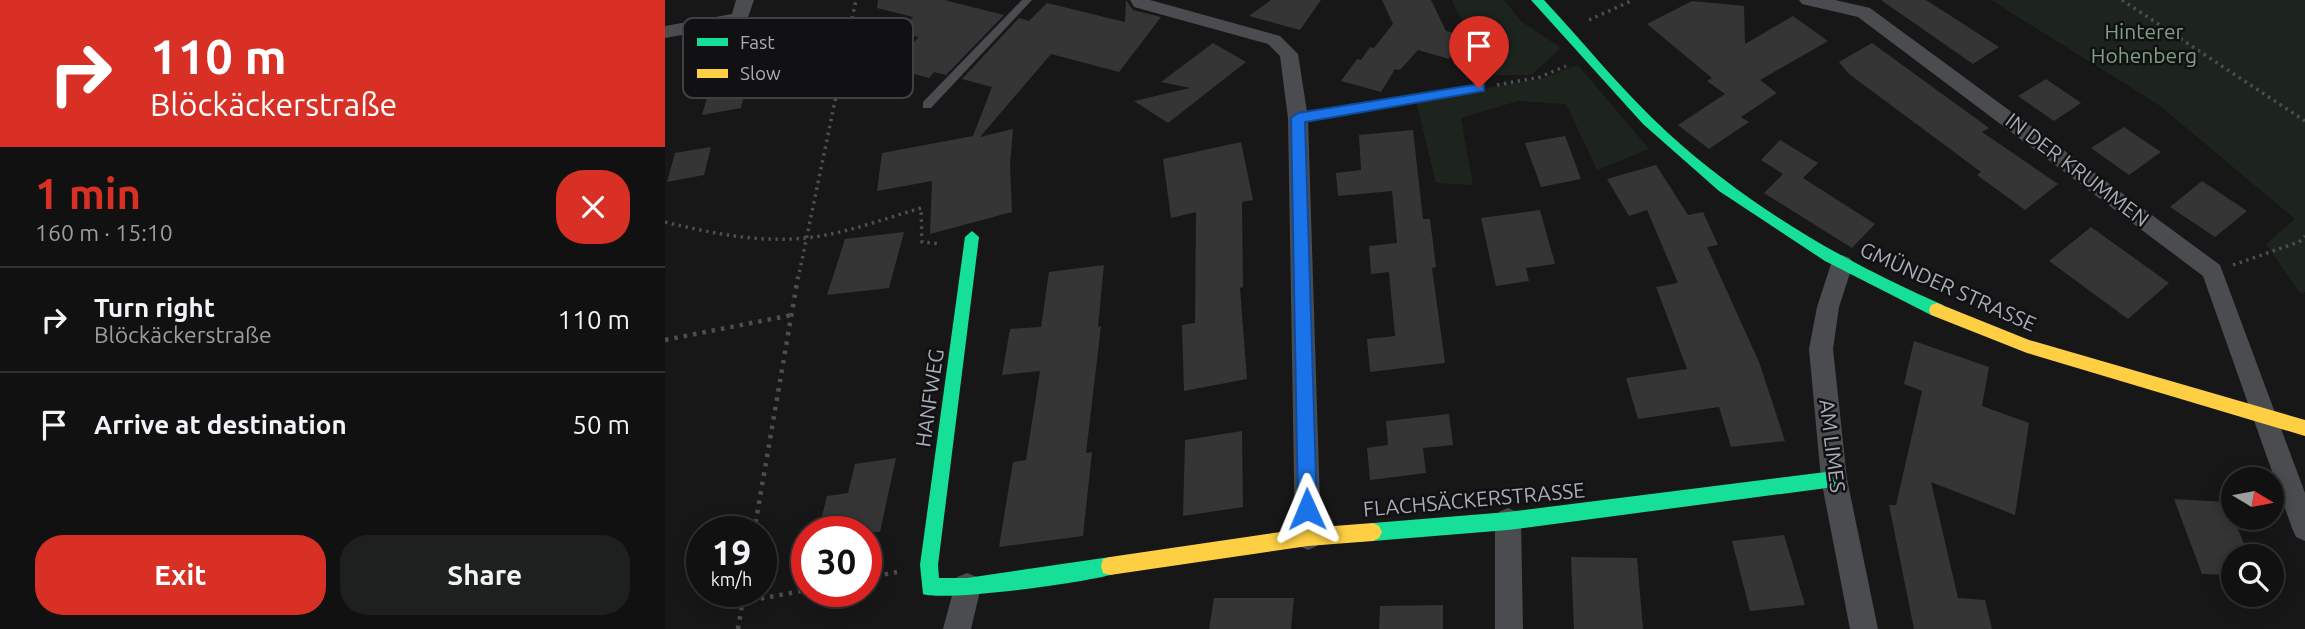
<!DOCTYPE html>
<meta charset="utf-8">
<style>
:root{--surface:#111;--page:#1e1f1f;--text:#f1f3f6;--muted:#9c9d9f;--line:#303131;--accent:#d93025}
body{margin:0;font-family:Ubuntu,sans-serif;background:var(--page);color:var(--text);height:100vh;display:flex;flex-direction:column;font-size:26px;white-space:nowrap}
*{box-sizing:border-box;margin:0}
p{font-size:23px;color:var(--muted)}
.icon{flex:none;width:38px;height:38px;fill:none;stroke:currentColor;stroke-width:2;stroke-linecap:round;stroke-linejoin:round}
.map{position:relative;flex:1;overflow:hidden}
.drawer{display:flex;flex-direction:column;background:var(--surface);width:665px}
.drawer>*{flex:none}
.banner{background:#d93025;color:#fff;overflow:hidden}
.needle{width:46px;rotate:100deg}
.controls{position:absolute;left:1556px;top:467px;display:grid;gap:14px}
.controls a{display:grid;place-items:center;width:63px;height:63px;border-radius:50%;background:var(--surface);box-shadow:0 4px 18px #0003,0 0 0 2px var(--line);font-size:35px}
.speed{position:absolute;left:21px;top:516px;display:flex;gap:14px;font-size:35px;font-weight:700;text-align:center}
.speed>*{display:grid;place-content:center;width:91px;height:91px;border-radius:50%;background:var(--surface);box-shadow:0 4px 18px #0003,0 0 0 2px var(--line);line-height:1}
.speed small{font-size:18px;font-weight:400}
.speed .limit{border:10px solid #d22;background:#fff;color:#111}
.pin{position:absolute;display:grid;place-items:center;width:60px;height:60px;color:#fff;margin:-72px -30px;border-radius:50% 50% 50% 0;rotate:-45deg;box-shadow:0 0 7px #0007}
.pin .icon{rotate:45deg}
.me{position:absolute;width:77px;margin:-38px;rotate:359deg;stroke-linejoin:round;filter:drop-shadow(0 0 5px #0008)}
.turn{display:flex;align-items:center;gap:24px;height:147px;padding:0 35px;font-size:32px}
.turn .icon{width:91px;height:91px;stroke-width:2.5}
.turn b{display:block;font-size:49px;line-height:60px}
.round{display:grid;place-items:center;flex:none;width:74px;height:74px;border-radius:28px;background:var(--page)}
.head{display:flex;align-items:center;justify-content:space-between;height:119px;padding:0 35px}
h1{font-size:42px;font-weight:700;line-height:52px;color:var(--accent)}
.button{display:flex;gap:14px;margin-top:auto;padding:14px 35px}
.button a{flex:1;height:80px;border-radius:28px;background:var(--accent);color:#fff;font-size:28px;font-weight:700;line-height:80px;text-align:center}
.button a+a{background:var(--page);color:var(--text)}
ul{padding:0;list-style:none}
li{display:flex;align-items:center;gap:21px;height:105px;padding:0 35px;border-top:2px solid var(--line)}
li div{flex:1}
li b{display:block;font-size:26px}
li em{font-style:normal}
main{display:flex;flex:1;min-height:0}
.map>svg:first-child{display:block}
.green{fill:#1d241e}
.building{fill:#353536}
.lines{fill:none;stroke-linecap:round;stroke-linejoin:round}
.path-far1{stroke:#4d4e52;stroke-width:3.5;stroke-dasharray:2.5 4.5;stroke-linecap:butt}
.path{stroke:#4d4e52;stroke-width:4.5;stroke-dasharray:3.5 6;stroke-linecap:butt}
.lane{fill:#4b4c50;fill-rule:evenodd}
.street{fill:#4b4c50;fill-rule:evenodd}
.fast{fill:#16e098;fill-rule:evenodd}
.slow{fill:#ffcf43;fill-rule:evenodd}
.route{fill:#1a73e8;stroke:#114b97;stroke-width:2}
.labels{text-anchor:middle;stroke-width:5;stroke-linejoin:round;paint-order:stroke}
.park-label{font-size:21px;fill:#7fa381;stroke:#111113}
.street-label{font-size:21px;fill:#a8adb8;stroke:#111113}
.key{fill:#111113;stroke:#3e4045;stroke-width:2}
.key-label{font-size:19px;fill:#a8adb8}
</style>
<main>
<section class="drawer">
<div class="banner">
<div class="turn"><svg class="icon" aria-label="right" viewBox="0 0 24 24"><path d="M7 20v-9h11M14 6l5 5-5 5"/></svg><div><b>110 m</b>Blöckäckerstraße</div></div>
</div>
<div class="head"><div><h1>1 min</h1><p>160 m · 15:10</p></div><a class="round" style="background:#d93025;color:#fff"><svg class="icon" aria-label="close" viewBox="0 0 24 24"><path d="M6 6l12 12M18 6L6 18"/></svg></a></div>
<ul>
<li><svg class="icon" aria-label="right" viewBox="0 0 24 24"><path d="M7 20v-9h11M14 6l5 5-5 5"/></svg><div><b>Turn right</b><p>Blöckäckerstraße</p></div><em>110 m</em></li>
<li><svg class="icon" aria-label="arrive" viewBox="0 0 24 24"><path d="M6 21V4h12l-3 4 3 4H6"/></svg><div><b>Arrive at destination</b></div><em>50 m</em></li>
</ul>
<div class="button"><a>Exit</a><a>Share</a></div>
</section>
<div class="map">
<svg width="1640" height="629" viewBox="0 0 1640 629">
<rect width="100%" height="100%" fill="#171717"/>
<!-- green -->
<g class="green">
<path d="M787,0H839L856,21L896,48L866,75H830L846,44C818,35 798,32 787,0Z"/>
<path d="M1326,0H1640V292L1635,293L1601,244L1630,219L1494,105Z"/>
<path d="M913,65L984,149L932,170L901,104L853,101L796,118L808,185L771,183L751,101L879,78Z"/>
</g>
<!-- building -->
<g class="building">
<path d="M213,0H279L339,15L281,75L269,72L264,78L223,67L254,37L232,33L248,17L212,8Z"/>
<path d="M461,0L468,10L496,17L454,72L386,54L315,137L348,129L345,165L347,212L265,234L267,181L212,191L217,153L308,136L327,87L297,79L354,18L364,21L382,3L460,22Z"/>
<path d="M606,0H656L635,30L584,16Z"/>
<path d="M717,0H766L781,31L798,35L784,59L753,50L735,70L730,69L716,92L676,81L692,59L696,60L705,47L709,48L728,24Z"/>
<path d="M1216,0H1261L1334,47L1308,64Z"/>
<path d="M1027,1L1079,6L1080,44L1128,16L1163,41L1095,80L1112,93L1076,117L1084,122L1044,149L1013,125L1060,94L1042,81L1047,78L982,24Z"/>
<path d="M99,35L96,58L87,59L76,108L37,115L58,42Z"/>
<path d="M548,43L581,62L503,123L469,101L525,88L496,82Z"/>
<path d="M1207,43L1324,128L1317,132L1393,184L1360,210L1312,175L1316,172L1184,74L1174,62Z"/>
<path d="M1381,79L1416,103L1389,121L1353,96Z"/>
<path d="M1459,127L1496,152L1464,175L1426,148Z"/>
<path d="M748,130L758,219H765L771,267L767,268L780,363L705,372L702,339L730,336L724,272L706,274L704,246L732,243L727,191L673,196L671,173L696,170L694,135Z"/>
<path d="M900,136L916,179L876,187L860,143Z"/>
<path d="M1115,140L1153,163L1138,178L1210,224L1187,248L1099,193L1118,174L1096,160Z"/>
<path d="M576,142L588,200L577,202L578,287L575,288L582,379L519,391L517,325L530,323L531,212L506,218L498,159Z"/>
<path d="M46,147L39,175L2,182L10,153Z"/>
<path d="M991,165L1023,215L1038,212L1053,245L1042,247L1094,362L1120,441L1066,447L1054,407L973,419L961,378L1022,369L991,287L1013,283L982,210L964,216L942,179Z"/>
<path d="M1537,181L1582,211L1550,237L1505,207Z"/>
<path d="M875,210L890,264L861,268L864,281L831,286L816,218Z"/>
<path d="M1426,227L1504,283L1463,319L1384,261Z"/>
<path d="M239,232L224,288L162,295L180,239Z"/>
<path d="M439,265L433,327L436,326L421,453L427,452L418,536L334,547L348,462L361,460L375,371L337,375L345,329L376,327L384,272Z"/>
<path d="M1249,341L1324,367L1317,406L1364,423L1350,515L1266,482L1293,598L1320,600L1327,629H1249L1224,505H1231L1257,391L1239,384Z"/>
<path d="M784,414L788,445L758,448L761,473L705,480L702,448L723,445L721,421Z"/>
<path d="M577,431L578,507L518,516L520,440Z"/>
<path d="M231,458L215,532H153L162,496L183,493L190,464Z"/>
<path d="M1509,499L1562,502L1584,556H1568V575L1537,574Z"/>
<path d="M1119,535L1140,605L1085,611L1067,541Z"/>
<path d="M906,557L972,558L978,629H909Z"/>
<path d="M549,598H629L626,629H544Z"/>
<path d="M778,605V629H714L715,606Z"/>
</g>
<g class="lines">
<!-- path-far1 -->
<g class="path-far1">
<path d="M1457,0L1640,121"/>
<path d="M924,20L968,0"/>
<path d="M832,85L875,77L901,66"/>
<path d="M0,222C46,233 93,243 140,238C180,234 218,219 256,208L257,242L276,244"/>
<path d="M1568,265L1634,242L1640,236"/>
<path d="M133,279L191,0"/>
</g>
<!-- path -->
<g class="path">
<path d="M0,340L127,315"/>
<path d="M89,532L133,277"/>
<path d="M201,578L232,572"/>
<path d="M77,602L142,590"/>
<path d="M73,629L79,592"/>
</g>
<!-- lane -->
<g class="lane">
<path d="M357,0H367L266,108H258V102Z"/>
<path d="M814,84L819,88L818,91L633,122L628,118L633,114Z"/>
</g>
<!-- street -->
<g class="street">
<path d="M71,0H89L81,23L0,38V26L67,14Z"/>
<path d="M465,0H485L615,36L633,54L643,118L656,537L652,546L643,550L634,546L630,537L623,118L615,56L603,44L469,7Z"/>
<path d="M1134,0H1170L1205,8L1555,265L1640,493V541L1631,537L1627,528L1538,276L1193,17L1137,4Z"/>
<path d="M1177,255L1185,258L1188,264L1174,307L1168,349L1182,479L1213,629H1185L1156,479L1144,349L1152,307L1166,264L1169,258Z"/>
<path d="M843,508L852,512L856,521L858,629H830V521L834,512Z"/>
<path d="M302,573L312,577L316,587L306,629H278L292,577Z"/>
</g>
<!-- fast -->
<g class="fast">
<path d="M866,0H879C920,44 958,92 1003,133C1083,206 1179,262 1278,305L1280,310L1278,315H1266L1160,261L1054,191L978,124Z"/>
<path d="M307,231L314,237L273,565L274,578H302L445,557L452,559L454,566L452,573C428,582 279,602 258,594L255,565L300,237Z"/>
<path d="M1169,471L1175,473L1178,479L1175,485L1169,487L843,530L708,541L702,538L699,532L702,526L708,523L843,512Z"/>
</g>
<!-- slow -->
<g class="slow">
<path d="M1272,303L1364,340L1640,420V436L1362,353L1266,315L1264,310L1266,305Z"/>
<path d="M708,523L714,526L717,532L714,538L708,541L643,546L445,575L438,573L436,566L438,559L445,557L643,528Z"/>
</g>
</g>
<!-- route -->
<path class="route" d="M814,84L819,85V91L640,122L652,509L649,515L642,517L636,515L633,509L626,118L633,113Z"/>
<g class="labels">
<!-- park labels -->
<g class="park-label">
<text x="1479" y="39">Hinterer<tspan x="1479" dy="24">Hohenberg</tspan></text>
</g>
<!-- street labels -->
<g class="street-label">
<text transform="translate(1412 170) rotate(37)" y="7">IN DER KRUMMEN</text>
<text transform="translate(1283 287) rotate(24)" y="7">GMÜNDER STRASSE</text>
<text transform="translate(265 398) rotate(-82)" y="7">HANFWEG</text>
<text transform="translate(1167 446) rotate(83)" y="7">AM LIMES</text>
<text transform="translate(809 500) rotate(-5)" y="7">FLACHSÄCKERSTRASSE</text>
</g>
</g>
<!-- legend -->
<rect x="18" y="18" width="230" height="80" rx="10" class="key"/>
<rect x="32" y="38" width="31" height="8" fill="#16e098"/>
<rect x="32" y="69" width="31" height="9" fill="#ffcf43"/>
<g class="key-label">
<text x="75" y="49">Fast</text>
<text x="75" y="80">Slow</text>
</g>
</svg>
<div class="controls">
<a><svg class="needle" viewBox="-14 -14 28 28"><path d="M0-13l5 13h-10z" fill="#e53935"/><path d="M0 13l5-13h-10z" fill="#9c9d9f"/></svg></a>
<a><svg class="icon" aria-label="search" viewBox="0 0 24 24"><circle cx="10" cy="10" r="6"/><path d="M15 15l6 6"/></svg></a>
</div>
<div class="speed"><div>19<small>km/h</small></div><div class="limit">30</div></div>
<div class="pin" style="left:814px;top:88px;background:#d93025"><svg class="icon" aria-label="arrive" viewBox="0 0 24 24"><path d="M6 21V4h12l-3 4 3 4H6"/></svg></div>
<svg class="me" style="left:642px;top:509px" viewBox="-20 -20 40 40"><path d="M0-17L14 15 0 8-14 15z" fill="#1a73e8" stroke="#fff" stroke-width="4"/></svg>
</div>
</main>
